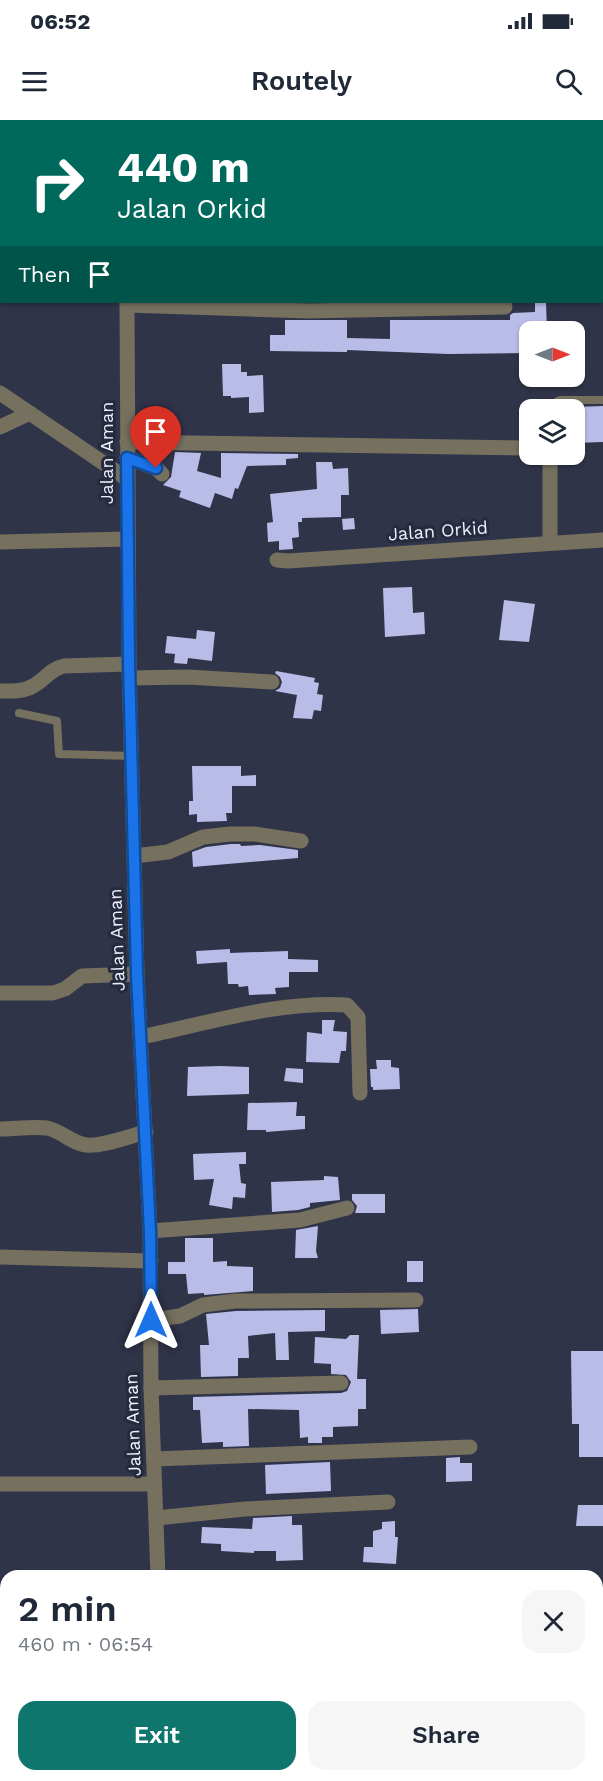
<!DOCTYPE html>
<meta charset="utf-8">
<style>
:root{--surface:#fff;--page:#f6f6f7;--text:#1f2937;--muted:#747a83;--accent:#0f766e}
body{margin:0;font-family:"Work Sans",sans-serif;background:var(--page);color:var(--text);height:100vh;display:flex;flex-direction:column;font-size:22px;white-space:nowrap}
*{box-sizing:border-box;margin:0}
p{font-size:20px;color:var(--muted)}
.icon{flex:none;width:33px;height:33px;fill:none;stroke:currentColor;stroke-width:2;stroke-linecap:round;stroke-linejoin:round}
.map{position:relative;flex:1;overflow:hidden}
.details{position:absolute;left:0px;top:1450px;width:603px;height:212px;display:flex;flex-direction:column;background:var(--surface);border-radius:18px 18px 0 0;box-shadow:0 2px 4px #0004}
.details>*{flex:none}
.hud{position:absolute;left:0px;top:0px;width:603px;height:183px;box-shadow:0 2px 4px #0004;background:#00695c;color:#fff;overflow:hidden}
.needle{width:39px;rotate:90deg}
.buttons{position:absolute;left:519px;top:201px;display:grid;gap:12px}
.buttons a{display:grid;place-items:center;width:66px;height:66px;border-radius:12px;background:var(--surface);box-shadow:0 2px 4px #0004;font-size:30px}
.pin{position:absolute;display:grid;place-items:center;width:51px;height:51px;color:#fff;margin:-62px -26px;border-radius:50% 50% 50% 0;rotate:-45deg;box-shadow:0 0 6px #0007}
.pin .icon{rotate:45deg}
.me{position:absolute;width:66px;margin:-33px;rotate:0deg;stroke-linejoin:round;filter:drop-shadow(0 0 4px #0008)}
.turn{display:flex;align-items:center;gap:21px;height:126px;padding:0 18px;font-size:27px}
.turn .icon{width:78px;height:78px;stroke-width:2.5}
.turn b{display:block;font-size:42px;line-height:51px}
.then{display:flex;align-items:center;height:57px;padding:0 18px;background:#0003;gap:12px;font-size:22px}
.round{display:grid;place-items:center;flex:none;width:63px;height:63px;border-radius:18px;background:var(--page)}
.headline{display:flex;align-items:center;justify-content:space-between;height:102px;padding:0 18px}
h1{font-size:36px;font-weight:600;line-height:45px}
.button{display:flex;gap:12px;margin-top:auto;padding:12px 18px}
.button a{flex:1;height:69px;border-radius:18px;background:var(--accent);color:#fff;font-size:24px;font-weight:600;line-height:69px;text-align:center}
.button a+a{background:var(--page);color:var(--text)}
.status{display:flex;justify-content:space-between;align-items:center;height:42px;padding:0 30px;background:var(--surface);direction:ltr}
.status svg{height:16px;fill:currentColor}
header{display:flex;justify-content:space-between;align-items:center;height:78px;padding:0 18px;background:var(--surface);font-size:27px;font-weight:600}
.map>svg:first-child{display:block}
.building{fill:#babce8}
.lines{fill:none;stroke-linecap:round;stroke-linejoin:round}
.service{stroke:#76705e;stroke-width:8}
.minor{stroke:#76705e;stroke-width:15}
.route-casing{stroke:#114b97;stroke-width:15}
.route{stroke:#1a73e8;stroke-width:10}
.labels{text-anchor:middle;stroke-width:6;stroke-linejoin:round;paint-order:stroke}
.street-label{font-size:18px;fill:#ecf0fd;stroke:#262a3e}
</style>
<div class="status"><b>06:52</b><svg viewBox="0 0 49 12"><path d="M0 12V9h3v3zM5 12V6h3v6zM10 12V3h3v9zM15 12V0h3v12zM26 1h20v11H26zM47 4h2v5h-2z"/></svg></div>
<header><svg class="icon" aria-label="menu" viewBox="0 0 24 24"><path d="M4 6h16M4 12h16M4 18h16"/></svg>Routely<svg class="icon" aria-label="search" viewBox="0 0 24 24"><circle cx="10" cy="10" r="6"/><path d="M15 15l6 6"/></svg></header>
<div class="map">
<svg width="603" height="1661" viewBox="0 0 603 1661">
<rect width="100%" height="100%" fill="#303449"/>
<!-- building -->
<g class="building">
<path d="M535,182H546L547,212H530V233L448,234L347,230V232L270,231V215H285V200H347V218L390,219V200H510V195L513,193L535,192Z"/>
<path d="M222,244H241V252H247V256L263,255L264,292L249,293V277L231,278V276H223Z"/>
<path d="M603,286V322L574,323V287Z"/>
<path d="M175,332L201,333L197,351L221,358V333L298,334V338L286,339V345L247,346L238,369L235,368L232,379L215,373L210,388L179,377L181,371L163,365L171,357Z"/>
<path d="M316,342H332L333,349L348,348L349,375H341V397L302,398V402H298L299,417L292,418L293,429L279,430V421L268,422L267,403L273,402L270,374L317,369Z"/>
<path d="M354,398L355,409L343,410L342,399Z"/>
<path d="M412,467L413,493L424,492L425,514L385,517L383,468Z"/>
<path d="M504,480L535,484L529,522L499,520Z"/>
<path d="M197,510L215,512L212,541L188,538L187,544L174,543L175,534L165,533L167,516L196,519Z"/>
<path d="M276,551L315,558L314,562L319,563L317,574L323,575L321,591L314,590L312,599L293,598L297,575L275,571L280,568L282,562L280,557L275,553Z"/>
<path d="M192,646H241V656L256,655V666H232V693H226L227,701L197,702V694L189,695V681H193Z"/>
<path d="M231,724H240L241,726L260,725L298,730V738L193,747L192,732L206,727Z"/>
<path d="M230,829V833L288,831V839L318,840V852H289V867L275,868L276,874L249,875L248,866L239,867L238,864H228L227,842L197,844L196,831Z"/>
<path d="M322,900H335L333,911L347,912L346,931H341L339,943L306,942L307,912L322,914Z"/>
<path d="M376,940H391V947L399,948L400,969L373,970V967H371L370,949H377Z"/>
<path d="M220,946L249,947V974L187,976L188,947Z"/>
<path d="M286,948L303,949V963L284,961Z"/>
<path d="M297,982L296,996H305V1009L266,1012V1010H247L248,983Z"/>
<path d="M246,1032V1044H239L241,1063L246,1064L245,1078L233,1077L232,1089L209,1085L214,1059L194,1060L193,1034Z"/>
<path d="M324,1056L338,1057L340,1080L310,1083V1087L298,1090L272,1092L271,1062L324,1060Z"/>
<path d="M352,1074H385V1093H355L357,1086L352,1080Z"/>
<path d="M318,1106L316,1131L318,1138H295L296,1110Z"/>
<path d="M185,1118H213V1142L227,1141V1146L253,1147V1171L204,1175V1173L188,1174L186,1154H168V1142H185Z"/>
<rect x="407" y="1141" width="16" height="21"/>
<path d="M418,1189L419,1212L381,1214L380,1190Z"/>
<path d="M325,1190V1211L288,1212L289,1240H276L275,1213L248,1216L249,1238H238V1256L201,1257L200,1225H209L206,1194L236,1191Z"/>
<path d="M350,1215H359L357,1259H366V1289H358V1306L333,1307V1317H322V1323H308V1317L300,1318L299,1290L248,1289L249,1326L223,1327V1322L202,1323L200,1290H193V1277L341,1273L347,1271L351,1262L346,1255L331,1254V1244L314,1243L315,1217L346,1219Z"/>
<path d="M571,1231H603V1337H579V1304H572Z"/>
<path d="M460,1337V1343H472V1361L446,1362V1338Z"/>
<path d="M330,1342L331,1371L266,1374L265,1345Z"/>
<path d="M578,1385H603V1406H576Z"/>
<path d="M292,1396V1405H302L303,1440L276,1441V1431H254V1433L221,1431V1424L201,1423L202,1407L252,1409L253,1398Z"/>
<path d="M395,1401V1417H398L396,1444L363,1442L364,1427H373V1411L382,1409V1402Z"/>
</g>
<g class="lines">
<!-- service -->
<g class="service">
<path d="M554,290L555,283L560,280H603"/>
<path d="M19,593L57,601L59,634L132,636"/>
<path d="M301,1661V1656"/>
</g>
<!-- minor -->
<g class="minor">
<path d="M127,0V2"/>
<path d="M556,0V2"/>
<path d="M602,75H603"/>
<path d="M0,135H2"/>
<path d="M127,182L129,544L137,854L150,1111L151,1268L158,1456"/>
<path d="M127,185L309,191L505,187"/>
<path d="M0,273L127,359"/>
<path d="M0,307L30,293"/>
<path d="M127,322L530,328"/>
<path d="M550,334V422"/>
<path d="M127,338L156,348L162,354"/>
<path d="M0,422L127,419"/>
<path d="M277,440L288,441L603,420"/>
<path d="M129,558L187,557L272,562"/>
<path d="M0,571C11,571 23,572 33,566C45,560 50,549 64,546L129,544"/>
<path d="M134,736L168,732L203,717L230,714H254L301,721"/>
<path d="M0,873H53L65,869L82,856L137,854"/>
<path d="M141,917C209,903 277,881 347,885L358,897L360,973"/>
<path d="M0,1009C15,1009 32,1006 47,1008C62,1011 71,1023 86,1025C101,1027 130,1016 146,1012"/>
<path d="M150,1111L300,1100L347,1088"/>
<path d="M0,1137L151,1141"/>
<path d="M151,1200L180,1196L203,1185L235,1181L416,1180"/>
<path d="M151,1268L341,1263"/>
<path d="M154,1339L470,1327"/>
<path d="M0,1364H154"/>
<path d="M156,1398L245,1389L388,1382"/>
<path d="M597,1630L603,1629"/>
<path d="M438,1656L439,1661"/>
<path d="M542,1656V1661"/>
<path d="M161,1661V1656"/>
<path d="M310,1661L356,1656"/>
</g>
</g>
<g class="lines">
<defs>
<path id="route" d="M151,1200L150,1111L137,854L129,544L127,338L156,348"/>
</defs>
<!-- route casing -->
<use href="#route" class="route-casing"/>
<!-- route -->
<use href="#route" class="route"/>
</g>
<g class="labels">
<!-- street labels -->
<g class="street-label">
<text transform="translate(107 333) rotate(-90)" y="6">Jalan Aman</text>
<text transform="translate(438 411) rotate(-4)" y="6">Jalan Orkid</text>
<text transform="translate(117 820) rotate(-92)" y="6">Jalan Aman</text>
<text transform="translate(133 1305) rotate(-92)" y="6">Jalan Aman</text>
</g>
</g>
</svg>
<div class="buttons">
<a><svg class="needle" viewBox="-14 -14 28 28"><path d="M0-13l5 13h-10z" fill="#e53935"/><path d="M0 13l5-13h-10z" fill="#747a83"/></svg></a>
<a><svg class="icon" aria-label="layers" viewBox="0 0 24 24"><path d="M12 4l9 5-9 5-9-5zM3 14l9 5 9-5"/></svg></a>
</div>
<div class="pin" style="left:156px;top:348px;background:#d93025"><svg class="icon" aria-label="arrive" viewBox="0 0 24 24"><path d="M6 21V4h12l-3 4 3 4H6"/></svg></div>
<svg class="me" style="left:151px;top:1200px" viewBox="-20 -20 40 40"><path d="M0-17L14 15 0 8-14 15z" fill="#1a73e8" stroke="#fff" stroke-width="4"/></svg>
<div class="hud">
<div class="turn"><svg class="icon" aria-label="right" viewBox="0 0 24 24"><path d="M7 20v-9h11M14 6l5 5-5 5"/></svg><div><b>440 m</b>Jalan Orkid</div></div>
<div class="then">Then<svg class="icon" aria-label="arrive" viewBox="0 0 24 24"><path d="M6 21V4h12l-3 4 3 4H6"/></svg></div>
</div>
<section class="details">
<div class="headline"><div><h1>2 min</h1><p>460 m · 06:54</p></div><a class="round"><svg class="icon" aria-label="close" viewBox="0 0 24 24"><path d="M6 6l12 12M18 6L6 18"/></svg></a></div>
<div class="button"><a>Exit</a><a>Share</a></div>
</section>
</div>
